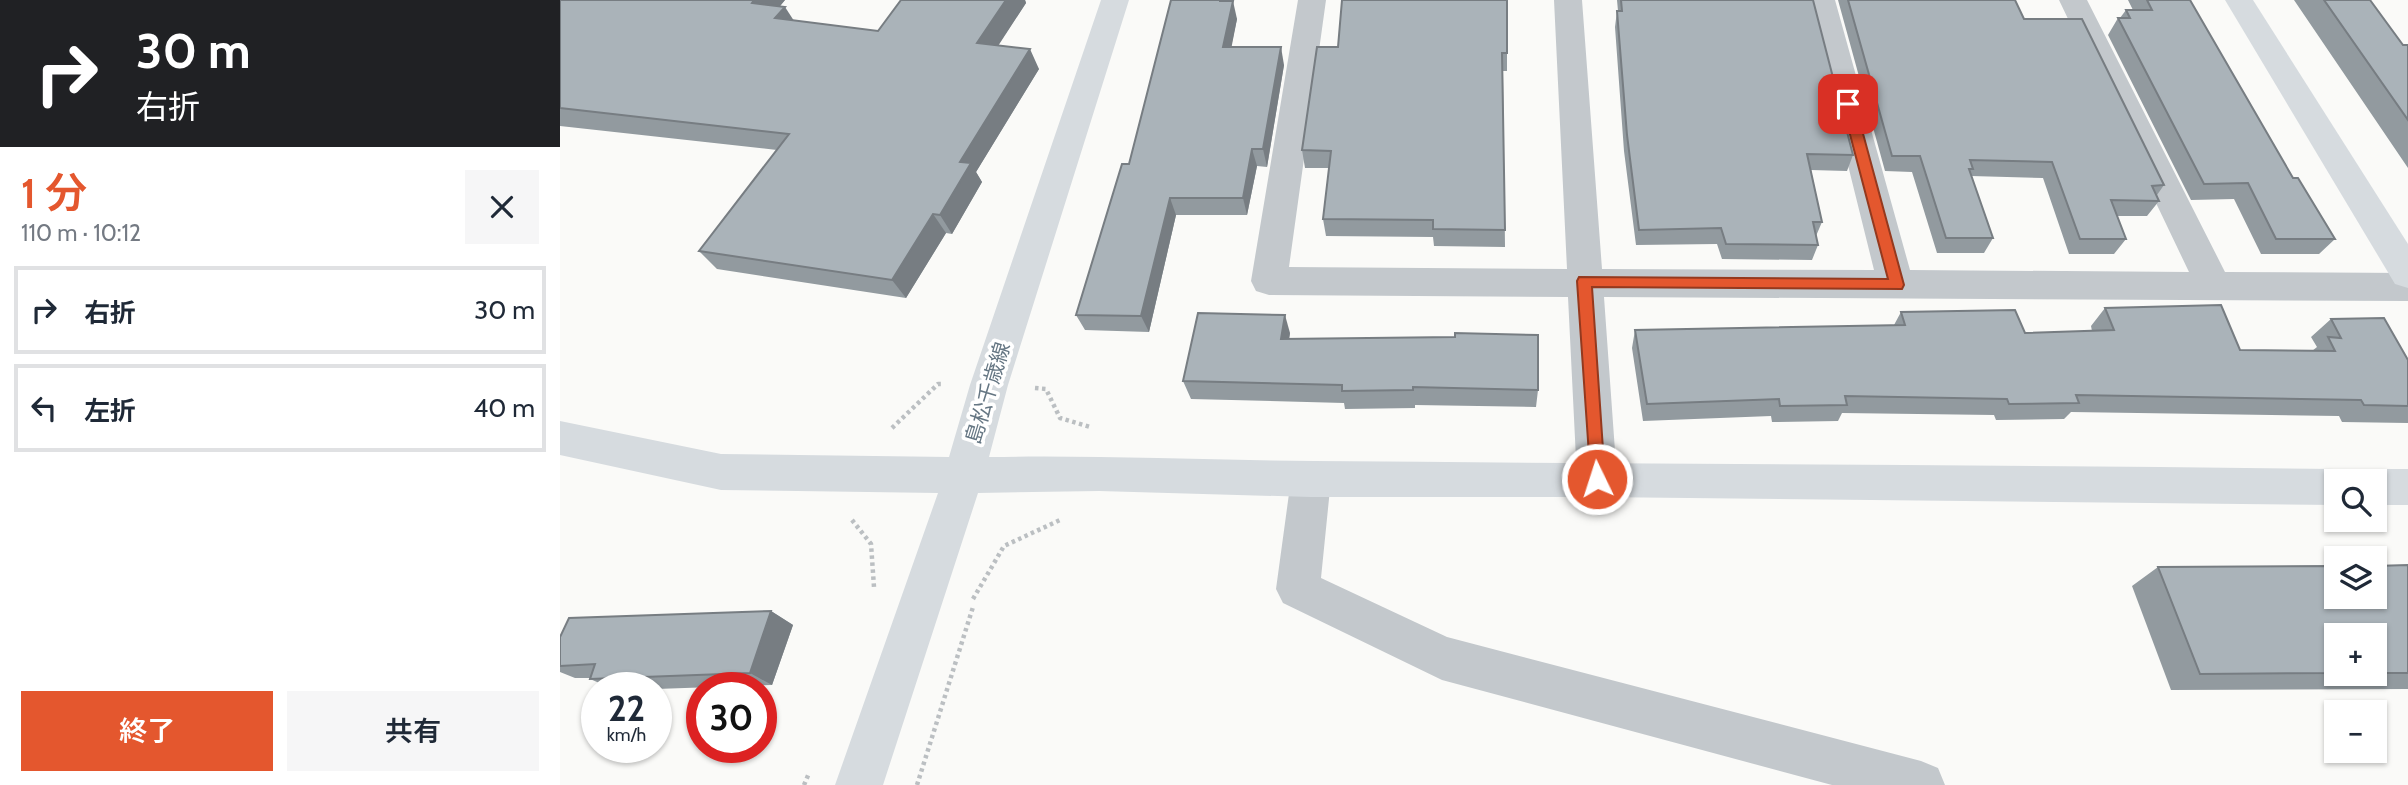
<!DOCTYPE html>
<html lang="ja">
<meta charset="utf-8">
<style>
:root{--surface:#fff;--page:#f6f6f7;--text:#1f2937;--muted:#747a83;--line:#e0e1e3;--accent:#e4572e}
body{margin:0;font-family:Cabin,"Noto Sans JP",sans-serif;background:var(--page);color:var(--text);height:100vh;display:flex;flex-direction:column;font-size:26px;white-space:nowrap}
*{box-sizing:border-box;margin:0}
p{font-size:23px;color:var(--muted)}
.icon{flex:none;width:38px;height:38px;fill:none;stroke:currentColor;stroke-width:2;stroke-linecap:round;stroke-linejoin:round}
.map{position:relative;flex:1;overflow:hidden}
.sheet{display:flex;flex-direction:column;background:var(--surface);width:560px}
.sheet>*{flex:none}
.guide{background:#202124;color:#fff;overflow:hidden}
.fabs{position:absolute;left:1764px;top:469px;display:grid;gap:14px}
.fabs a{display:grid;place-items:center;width:63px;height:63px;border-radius:0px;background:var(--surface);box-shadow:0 2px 5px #0004;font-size:35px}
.speed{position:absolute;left:21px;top:672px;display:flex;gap:14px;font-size:35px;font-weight:700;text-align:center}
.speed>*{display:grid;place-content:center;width:91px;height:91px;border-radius:50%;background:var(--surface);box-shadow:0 2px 5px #0004;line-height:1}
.speed small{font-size:18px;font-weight:400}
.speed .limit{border:10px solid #d22;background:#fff;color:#111}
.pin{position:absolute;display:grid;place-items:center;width:60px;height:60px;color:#fff;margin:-30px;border-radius:14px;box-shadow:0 4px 10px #0006}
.me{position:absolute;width:77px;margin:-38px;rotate:356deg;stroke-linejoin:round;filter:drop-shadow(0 0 5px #0008)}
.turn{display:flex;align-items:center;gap:24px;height:147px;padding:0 21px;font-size:32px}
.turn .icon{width:91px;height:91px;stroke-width:2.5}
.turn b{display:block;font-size:49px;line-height:60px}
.round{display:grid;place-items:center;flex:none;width:74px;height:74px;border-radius:0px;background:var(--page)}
.head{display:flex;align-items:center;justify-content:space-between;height:119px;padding:0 21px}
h1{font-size:42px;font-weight:600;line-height:52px;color:var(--accent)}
.button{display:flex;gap:14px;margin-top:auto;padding:14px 21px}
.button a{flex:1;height:80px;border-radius:0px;background:var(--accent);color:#fff;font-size:28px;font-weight:600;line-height:80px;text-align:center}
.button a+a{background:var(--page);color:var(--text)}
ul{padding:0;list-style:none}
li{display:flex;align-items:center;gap:21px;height:88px;margin:0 14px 10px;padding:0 7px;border:4px solid var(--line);border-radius:0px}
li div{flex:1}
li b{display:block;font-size:26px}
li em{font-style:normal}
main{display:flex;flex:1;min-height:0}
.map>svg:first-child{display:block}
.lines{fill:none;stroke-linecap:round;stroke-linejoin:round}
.path{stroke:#bbbfc2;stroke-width:4.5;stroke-dasharray:3.5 3.5;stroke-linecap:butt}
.street{fill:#c3c8cc;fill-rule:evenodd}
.secondary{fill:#d6dbdf;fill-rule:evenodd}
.wall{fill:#929a9f;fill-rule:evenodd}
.shaded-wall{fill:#777d82}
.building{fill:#aab3b9;stroke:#777d82;stroke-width:2}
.route{fill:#e4572e;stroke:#94391e;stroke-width:2}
.labels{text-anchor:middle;stroke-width:7;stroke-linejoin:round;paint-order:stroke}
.street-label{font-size:21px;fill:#657683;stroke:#fff}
</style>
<main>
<section class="sheet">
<div class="guide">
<div class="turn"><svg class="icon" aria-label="right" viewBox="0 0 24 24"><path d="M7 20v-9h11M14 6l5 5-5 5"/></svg><div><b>30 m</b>右折</div></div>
</div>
<div class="head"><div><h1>1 分</h1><p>110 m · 10:12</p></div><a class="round"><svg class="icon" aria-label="close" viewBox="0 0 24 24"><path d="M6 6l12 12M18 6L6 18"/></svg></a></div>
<ul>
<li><svg class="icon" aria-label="right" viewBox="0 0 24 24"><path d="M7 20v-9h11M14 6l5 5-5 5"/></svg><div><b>右折</b></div><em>30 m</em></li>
<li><svg class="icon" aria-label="left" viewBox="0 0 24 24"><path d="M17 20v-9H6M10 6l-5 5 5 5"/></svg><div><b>左折</b></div><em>40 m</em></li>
</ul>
<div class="button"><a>終了</a><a>共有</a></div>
</section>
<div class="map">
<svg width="1848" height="785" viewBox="0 0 1848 785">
<rect width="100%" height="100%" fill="#fafaf8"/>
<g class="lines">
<!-- path -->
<g class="path">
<path d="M475,388L486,389L500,418L530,427"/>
<path d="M332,428L378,384H382"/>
<path d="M292,520L311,544L314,587"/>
<path d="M413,599L444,546L500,520"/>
<path d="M244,785L249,773"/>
<path d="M357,785L413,607"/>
</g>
<!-- street -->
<g class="street">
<path d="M738,0H766L729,267L1007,269L994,0H1022L1042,269L1314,270L1247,0H1275L1350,270L1629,272L1499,0H1527L1665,272L1848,273V301L1044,297L1057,479L1051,492L1037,497L1023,492L1017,479L1008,297L709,295L696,291L691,281Z"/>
<path d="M751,461L765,466L771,479L761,578L887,637L1361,761L1378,768L1385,785H1272L882,680L723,603L716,589L731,479L737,466Z"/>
</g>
<!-- secondary -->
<g class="secondary">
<path d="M541,0H569L448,385L429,457C538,455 646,460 754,461C1095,464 1435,465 1776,469L1790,474L1794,481H1776V505L1037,497H751L539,491L418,493L323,785H275L378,493L161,490L0,455V421L161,454L389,457L410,385Z"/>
<path d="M1665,0H1693L1848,244V288L1835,284Z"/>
<path d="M1815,469H1848V505H1815V481H1797L1801,474Z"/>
</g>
</g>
<!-- wall -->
<g class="wall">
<path d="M0,0H225L220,6L234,21L318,31L446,0H465L466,3L438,45L479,69L416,172L422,182L392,234L386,233L346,298L157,269L139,251L217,150L0,126Z"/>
<path d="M611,0H666L677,19L671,47L724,65L707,167L697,166L687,215H616L589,332L525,330L516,315L569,164Z"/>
<path d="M1057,0H1253L1293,155L1287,171L1251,170L1262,222L1256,236L1258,245L1252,260L1162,259L1157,244L1076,245L1064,151L1055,27L1057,11H1058Z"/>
<path d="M1278,0H1455L1464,19L1604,185L1597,195L1599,201L1587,216H1557L1566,239L1554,254H1509L1483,178L1411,176L1433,238L1424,253H1377L1352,172L1325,171Z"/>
<path d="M1568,0H1630L1733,178L1775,239L1759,254H1701L1674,199L1631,200L1548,35L1558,18H1560L1566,10H1573Z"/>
<path d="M1734,0H1810L1843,45H1848V168Z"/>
<path d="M778,47L947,53V71H943L945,247L874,246L873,237L766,236L763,219L769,168H745L742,150Z"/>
<path d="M1545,308L1680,350L1752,351L1757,347L1751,337L1771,319L1848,406V423L1782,422L1779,416L1511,412L1504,419L1436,420L1434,415L1282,413L1278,421L1212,422L1211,416L1083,421L1072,348L1075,330L1334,325L1341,312L1465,333L1532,331L1531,326Z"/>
<path d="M730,333L729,339L978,390L976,407L855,405V408L785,409L784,403L631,399L623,381Z"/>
<path d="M1848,565V689L1611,690L1572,586L1598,567ZM1776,635H1815V674H1776Z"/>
<path d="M211,611L233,625L212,685L96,689V688H51L30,679V678H15L0,672V637Z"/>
</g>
<!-- shaded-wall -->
<g class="shaded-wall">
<path d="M194,0H225L206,23L192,3Z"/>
<path d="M446,0H465L466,3L427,63L417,43Z"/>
<path d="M673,1L677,19L668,65L663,47Z"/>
<path d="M225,7L238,27L215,18Z"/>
<path d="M721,47L724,65L707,167L703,149Z"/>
<path d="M470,49L479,69L416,172L422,182L392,234L380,215L400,162Z"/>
<path d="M692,149L697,166L687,215L683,198Z"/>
<path d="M610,198L616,215L589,332L581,316Z"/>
<path d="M373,214L386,233L346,298L332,280Z"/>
<path d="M725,315L730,333L726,358L721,339Z"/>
<path d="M211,611L233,625L212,685L190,673Z"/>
</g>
<!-- building -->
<g class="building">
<path d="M0,0H194L192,3L225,7L215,18L318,31L341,0H446L417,43L470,49L400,162L411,163L380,215L373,214L332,280L139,251L229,134L0,108Z"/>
<path d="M611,0H660V1H673L663,47H721L703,149H692L683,198H610L581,316L516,315L562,164H569Z"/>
<path d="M782,0H947V53H942L945,230L873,229V220L763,219L771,151L742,150L757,47H778Z"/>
<path d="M1061,0H1253L1293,155L1247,154L1262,222H1253L1258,245L1166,244L1161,228L1079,230L1067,135L1057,11H1062Z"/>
<path d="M1288,0H1455L1464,19H1522L1604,185L1592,186L1599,201L1551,200L1566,239H1520L1492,162L1410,160L1413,169H1409L1433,238H1386L1360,156H1332Z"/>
<path d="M1587,0H1630L1733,178H1738L1775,239H1716L1688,183L1644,184L1558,18H1570L1566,10H1592Z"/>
<path d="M1764,0H1810L1843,45H1848V120Z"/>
<path d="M1661,305L1680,350L1775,351L1768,337L1781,338L1771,319L1824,318L1848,360V406L1804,405L1801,400L1516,395L1519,403L1449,404L1447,399L1285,396L1287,405L1220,406L1219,399L1087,404L1075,330L1345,325L1341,312L1455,310L1465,333L1554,330L1545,308Z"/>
<path d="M638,313L725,315L721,339L895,337V333L978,335V390L853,387V390L782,391V385L623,381Z"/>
<path d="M1848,565V673H1815V635H1776V673L1640,674L1598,567L1776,566V597H1815V566Z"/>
<path d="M211,611L190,673L30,679L35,664L0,666V637L9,618Z"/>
</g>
<!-- route -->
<path class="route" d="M1288,99L1295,104L1344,285L1342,289L1032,287L1045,479L1043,484L1037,486L1031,484L1017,281L1019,277L1328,279L1282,104Z"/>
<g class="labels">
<!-- street labels -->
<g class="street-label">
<text transform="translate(428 393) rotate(-73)" y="7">島松千歳線</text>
</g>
</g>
</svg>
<div class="fabs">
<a><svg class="icon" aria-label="search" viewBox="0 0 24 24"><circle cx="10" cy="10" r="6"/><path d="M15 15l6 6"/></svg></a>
<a><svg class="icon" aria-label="layers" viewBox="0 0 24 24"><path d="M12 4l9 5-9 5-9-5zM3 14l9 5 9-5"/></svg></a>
<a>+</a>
<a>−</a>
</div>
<div class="speed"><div>22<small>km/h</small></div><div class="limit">30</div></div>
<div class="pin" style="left:1288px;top:104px;background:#d93025"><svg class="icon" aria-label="arrive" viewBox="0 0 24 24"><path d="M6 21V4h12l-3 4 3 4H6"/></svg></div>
<svg class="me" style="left:1037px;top:479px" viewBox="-20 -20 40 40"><circle r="17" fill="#e4572e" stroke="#fff" stroke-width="3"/><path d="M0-11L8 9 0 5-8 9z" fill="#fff"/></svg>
</div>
</main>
